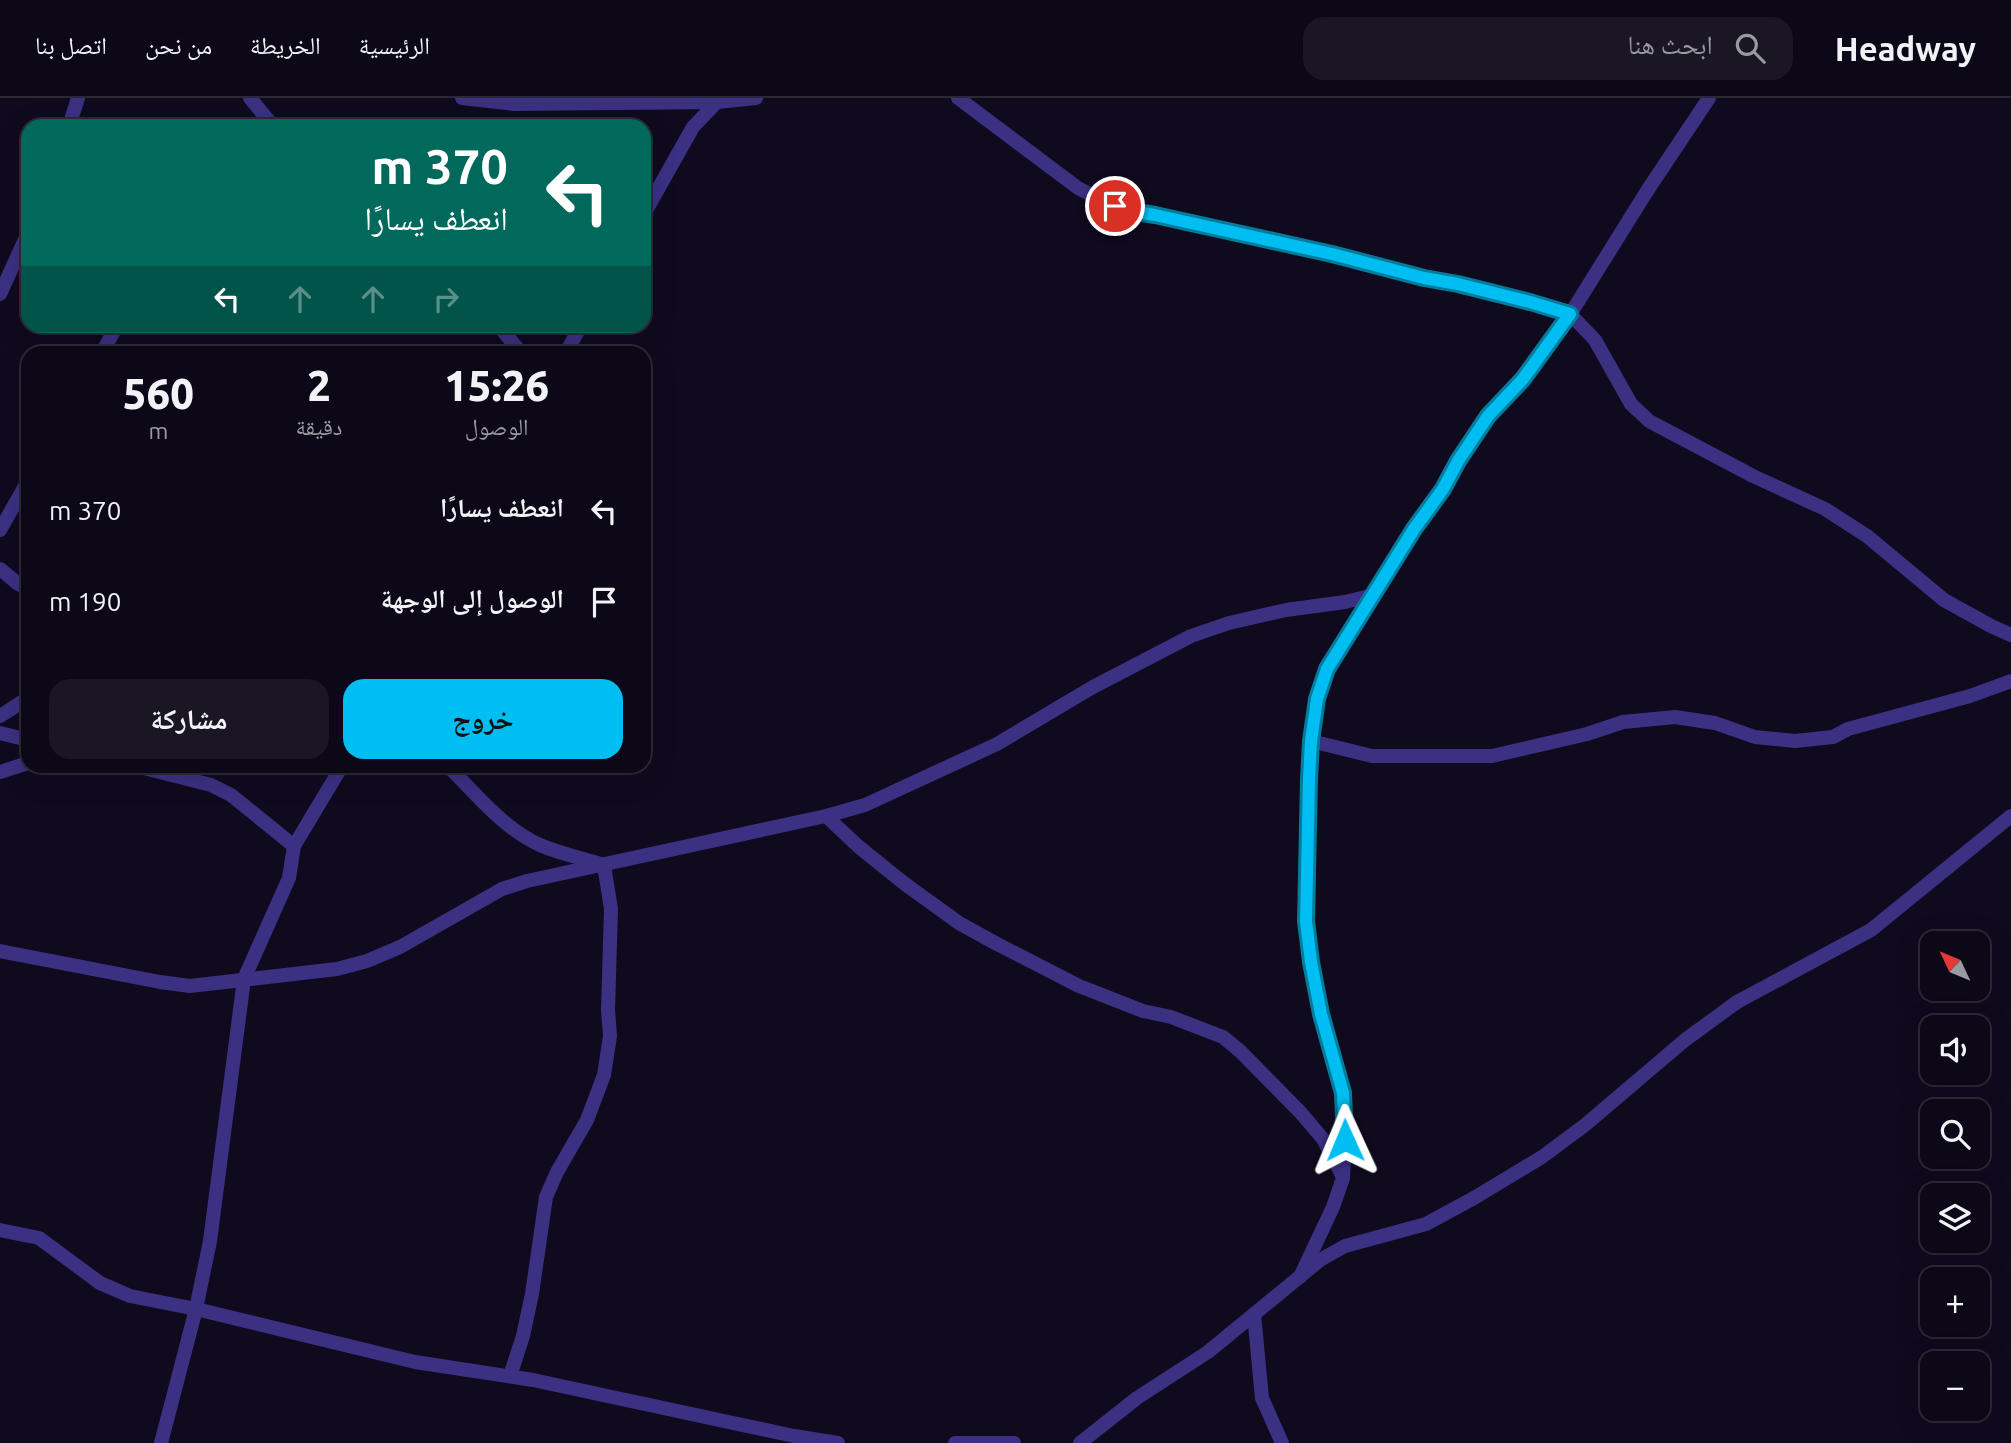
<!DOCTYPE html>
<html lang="ar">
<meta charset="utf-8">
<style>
:root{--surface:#0c0817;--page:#1a1624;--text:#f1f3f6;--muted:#9a9aa1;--line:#2c2936;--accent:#00bef2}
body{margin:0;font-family:Ubuntu,"Noto Naskh Arabic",sans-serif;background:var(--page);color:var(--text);direction:rtl;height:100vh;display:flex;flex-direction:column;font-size:26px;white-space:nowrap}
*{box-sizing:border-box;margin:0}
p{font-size:23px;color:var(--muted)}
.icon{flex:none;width:38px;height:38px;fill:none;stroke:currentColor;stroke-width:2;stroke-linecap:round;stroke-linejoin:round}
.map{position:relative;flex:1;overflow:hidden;direction:ltr}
.drawer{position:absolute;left:21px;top:248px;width:630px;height:427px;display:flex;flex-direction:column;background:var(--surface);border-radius:21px;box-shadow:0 7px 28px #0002,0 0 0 2px var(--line);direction:rtl}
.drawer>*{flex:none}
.guide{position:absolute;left:21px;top:21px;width:630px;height:214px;border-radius:21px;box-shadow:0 7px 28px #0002,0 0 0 2px var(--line);direction:rtl;background:#00695c;color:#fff;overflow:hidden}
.needle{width:46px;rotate:314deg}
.fabs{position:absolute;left:1920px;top:833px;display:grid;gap:14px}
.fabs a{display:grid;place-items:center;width:70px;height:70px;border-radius:14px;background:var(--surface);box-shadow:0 7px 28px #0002,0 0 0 2px var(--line);font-size:35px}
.pin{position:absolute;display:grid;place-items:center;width:60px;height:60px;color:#fff;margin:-30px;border:4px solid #fff;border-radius:50%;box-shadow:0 2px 7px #0007}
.me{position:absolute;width:77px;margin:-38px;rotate:359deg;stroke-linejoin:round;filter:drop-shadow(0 0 5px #0008)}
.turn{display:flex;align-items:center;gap:24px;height:147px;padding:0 28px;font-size:32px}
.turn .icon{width:91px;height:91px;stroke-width:2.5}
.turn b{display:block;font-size:49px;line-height:60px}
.lanes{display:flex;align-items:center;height:66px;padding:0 28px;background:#0003;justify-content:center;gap:35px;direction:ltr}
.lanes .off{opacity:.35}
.eta{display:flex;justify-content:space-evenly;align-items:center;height:119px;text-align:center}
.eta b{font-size:42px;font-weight:800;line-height:49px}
.button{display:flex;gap:14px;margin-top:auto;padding:14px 28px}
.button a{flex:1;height:80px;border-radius:21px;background:var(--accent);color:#111;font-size:28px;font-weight:800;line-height:80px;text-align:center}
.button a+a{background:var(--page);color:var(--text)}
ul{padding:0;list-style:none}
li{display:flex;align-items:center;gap:21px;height:91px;padding:0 28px}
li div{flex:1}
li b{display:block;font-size:26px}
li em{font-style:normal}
header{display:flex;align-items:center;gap:42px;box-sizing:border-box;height:98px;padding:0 35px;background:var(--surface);border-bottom:2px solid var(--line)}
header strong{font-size:33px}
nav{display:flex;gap:38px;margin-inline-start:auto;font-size:24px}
.search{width:490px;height:63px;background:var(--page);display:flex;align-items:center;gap:18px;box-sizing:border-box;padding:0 24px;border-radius:21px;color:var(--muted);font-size:26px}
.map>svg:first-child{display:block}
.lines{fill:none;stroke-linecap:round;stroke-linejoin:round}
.minor{stroke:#3c3083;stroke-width:14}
.route-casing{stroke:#007c9d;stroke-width:18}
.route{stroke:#00bef2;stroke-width:12}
</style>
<header>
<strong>Headway</strong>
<div class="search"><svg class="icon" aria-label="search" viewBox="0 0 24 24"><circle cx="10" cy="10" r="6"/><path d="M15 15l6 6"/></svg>ابحث هنا</div>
<nav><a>الرئيسية</a><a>الخريطة</a><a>من نحن</a><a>اتصل بنا</a></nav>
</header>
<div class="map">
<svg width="2011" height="1345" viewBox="0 0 2011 1345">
<rect width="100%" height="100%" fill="#100a1f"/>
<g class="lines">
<!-- minor -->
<g class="minor">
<path d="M250,0L273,28"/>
<path d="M462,0L514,6L717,4L756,0"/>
<path d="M958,0L1078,90C1103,104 1127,113 1155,116L1332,156L1424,180L1458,186L1530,204L1570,216L1595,242L1631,306L1649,323L1753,378L1825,411L1867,438L1944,502L1991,528L2011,537"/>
<path d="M69,28L78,0"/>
<path d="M644,116L693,29L717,4"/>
<path d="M0,196L28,135"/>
<path d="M499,228L522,256"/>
<path d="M101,256L117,228"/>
<path d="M565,256L581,228"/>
<path d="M0,432L28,383"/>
<path d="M0,471L17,485L28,491"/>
<path d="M0,618L28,600"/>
<path d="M0,635L28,642"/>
<path d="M1311,643L1372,658H1492L1587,636L1623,624L1675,619L1715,625L1755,639L1795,643L1833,639L1848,631L1970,598L2011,583"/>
<path d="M136,668L211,687L231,697L294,748"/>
<path d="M448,668C476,696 504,731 540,747C560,756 583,760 604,767L611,811L608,912L610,938L604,977L587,1022L557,1074L546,1099L532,1196L523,1238L510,1278"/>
<path d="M0,674L28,665"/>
<path d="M826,718L859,749L905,786L959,825L997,846L1079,888L1143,913L1171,919L1223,939L1241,954L1301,1015L1323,1041L1343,1079"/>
<path d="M0,853L160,884L190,888L337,871L367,863L400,849L502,791L527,783L826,718L865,707L997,646L1093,589L1191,538L1229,525L1286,512L1345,504L1374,497"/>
<path d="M0,1132L39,1140L100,1185L130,1198L196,1211L415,1264L533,1282L794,1338L838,1345"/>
<path d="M1300,1179L1333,1109L1343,1080L1344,1060L1343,995L1321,916L1311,865L1306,823L1307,750L1311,643L1317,601L1327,571L1414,431L1443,391L1458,363L1473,339L1488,318L1523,281L1566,223L1647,93L1709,0"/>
<path d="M1254,1216L1262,1300L1282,1345"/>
<path d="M161,1345L196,1211L210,1143L244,881L289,780L294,748L342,668"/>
<path d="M955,1345H1014"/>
<path d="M1080,1345L1137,1300L1208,1254L1320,1162L1345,1148L1426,1126L1474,1100L1542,1059L1585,1027L1685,942L1737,904L1871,832L2011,718"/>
</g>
</g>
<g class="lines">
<defs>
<path id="route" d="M1115,108L1131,113L1155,117L1332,156L1424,180L1458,186L1530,204L1570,216L1523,281L1488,318L1458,363L1443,391L1414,431L1327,571L1317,601L1311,643L1309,681L1306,823L1311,864L1321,916L1343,995L1345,1042"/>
</defs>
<!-- route casing -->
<use href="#route" class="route-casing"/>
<!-- route -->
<use href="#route" class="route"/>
</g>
</svg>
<div class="fabs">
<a><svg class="needle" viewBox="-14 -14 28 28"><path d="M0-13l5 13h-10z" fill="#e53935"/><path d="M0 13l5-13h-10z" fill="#9a9aa1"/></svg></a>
<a><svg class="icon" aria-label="sound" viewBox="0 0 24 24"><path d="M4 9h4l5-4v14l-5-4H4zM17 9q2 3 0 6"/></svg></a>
<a><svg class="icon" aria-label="search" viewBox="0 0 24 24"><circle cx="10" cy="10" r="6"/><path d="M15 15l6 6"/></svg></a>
<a><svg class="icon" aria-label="layers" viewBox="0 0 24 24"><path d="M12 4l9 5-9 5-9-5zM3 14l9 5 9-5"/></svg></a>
<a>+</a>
<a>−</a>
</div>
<div class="pin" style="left:1115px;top:108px;background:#d93025"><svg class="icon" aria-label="arrive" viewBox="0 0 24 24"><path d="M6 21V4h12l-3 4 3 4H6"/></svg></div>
<svg class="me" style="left:1345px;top:1042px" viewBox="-20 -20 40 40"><path d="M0-17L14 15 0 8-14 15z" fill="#00bef2" stroke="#fff" stroke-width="4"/></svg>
<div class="guide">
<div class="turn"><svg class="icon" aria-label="left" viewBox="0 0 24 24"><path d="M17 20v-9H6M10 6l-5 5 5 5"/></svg><div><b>370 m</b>انعطف يسارًا</div></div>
<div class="lanes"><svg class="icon" aria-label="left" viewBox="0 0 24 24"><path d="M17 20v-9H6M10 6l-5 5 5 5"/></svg><svg class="icon off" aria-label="ahead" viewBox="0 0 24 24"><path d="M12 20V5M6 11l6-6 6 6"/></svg><svg class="icon off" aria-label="ahead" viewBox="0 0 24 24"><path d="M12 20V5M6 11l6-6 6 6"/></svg><svg class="icon off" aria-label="right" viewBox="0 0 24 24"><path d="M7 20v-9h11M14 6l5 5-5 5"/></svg></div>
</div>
<section class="drawer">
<div class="eta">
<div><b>15:26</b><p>الوصول</p></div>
<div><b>2</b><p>دقيقة</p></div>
<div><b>560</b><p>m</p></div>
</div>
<ul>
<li><svg class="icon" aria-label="left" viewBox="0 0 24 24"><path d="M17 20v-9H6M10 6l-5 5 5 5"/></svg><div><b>انعطف يسارًا</b></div><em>370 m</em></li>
<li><svg class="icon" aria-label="arrive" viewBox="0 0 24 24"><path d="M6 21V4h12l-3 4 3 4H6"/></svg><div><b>الوصول إلى الوجهة</b></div><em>190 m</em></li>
</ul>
<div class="button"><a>خروج</a><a>مشاركة</a></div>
</section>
</div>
